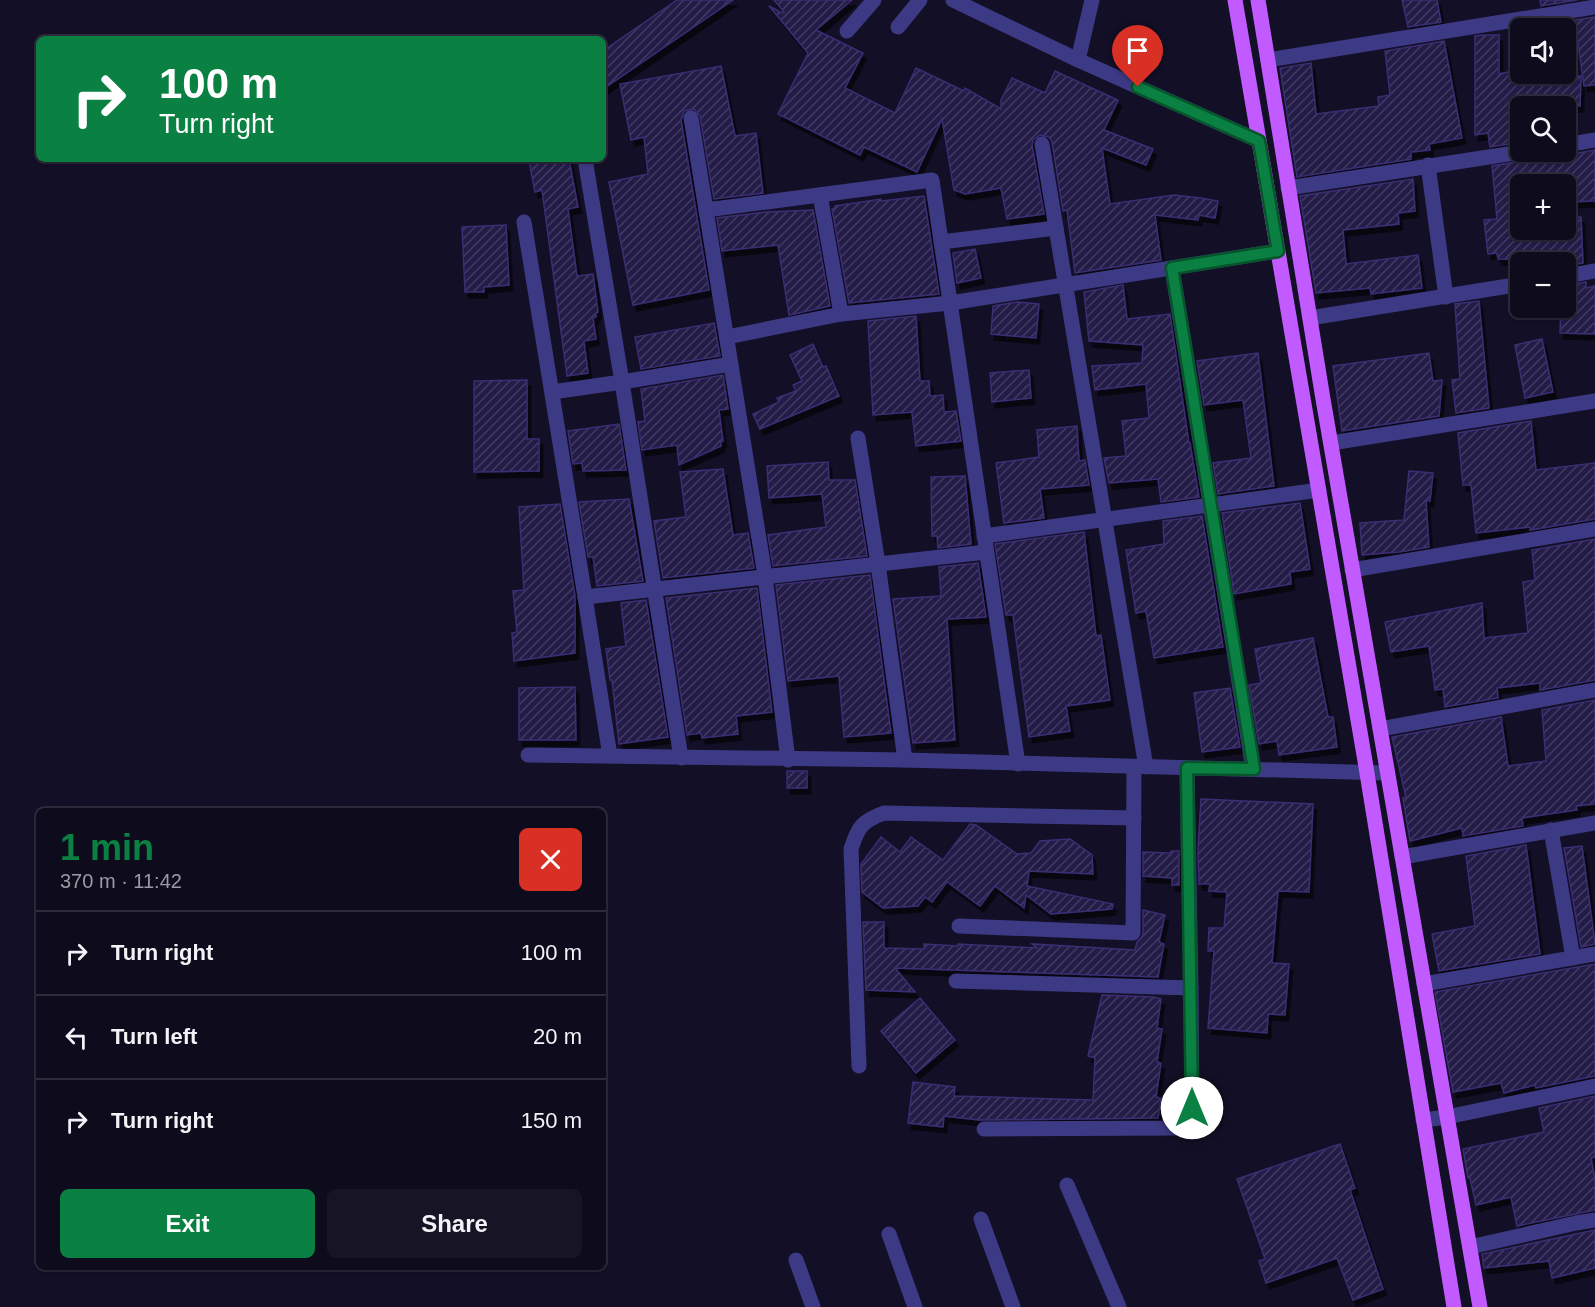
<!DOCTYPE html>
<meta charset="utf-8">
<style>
:root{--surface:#0e0b1c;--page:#171425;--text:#f1f3f6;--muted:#9b9ba3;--line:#2e2b3b;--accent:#0b8043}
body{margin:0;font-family:Helvetica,sans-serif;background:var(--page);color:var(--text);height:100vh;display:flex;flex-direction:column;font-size:22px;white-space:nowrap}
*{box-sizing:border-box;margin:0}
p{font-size:20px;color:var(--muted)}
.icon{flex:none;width:33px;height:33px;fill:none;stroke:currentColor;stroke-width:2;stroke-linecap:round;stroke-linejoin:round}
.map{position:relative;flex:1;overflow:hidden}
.drawer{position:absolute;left:36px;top:808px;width:570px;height:462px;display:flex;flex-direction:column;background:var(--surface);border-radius:9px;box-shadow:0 2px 4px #0004,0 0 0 2px var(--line)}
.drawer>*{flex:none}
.hud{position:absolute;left:36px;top:36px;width:570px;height:126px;border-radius:9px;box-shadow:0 2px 4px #0004,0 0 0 2px var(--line);background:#0b8043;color:#fff;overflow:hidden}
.buttons{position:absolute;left:1510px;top:18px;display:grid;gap:12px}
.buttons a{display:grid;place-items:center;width:66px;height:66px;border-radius:9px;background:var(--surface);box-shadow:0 2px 4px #0004,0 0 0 2px var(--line);font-size:30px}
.pin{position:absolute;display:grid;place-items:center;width:51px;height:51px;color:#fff;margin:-62px -26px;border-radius:50% 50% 50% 0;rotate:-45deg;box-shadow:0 0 6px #0007}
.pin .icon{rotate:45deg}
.me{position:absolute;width:66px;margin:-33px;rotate:0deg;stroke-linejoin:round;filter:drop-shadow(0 0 4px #0008)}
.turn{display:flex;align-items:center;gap:21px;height:126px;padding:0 24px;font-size:27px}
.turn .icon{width:78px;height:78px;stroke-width:2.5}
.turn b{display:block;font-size:42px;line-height:51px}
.round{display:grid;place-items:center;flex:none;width:63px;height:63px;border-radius:9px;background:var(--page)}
.headline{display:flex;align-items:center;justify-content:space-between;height:102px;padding:0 24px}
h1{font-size:36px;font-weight:700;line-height:45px;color:var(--accent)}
.primary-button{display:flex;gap:12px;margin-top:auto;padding:12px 24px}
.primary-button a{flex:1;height:69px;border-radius:9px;background:var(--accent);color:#fff;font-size:24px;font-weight:700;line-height:69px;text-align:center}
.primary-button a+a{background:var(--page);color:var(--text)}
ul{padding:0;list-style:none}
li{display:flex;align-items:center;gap:18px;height:84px;padding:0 24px;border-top:2px solid var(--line)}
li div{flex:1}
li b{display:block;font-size:22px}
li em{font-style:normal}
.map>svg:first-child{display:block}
.building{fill:url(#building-hatch);stroke:#3b2d73;stroke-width:1.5;filter:url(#shadow)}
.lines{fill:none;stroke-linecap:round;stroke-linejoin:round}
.minor{stroke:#3d3a85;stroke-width:15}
.major{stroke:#c25bff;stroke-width:15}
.route-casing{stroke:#07532c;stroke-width:15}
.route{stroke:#0b8043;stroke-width:10}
</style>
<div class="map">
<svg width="1595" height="1307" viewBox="0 0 1595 1307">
<defs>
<pattern id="building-hatch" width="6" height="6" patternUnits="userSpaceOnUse" patternTransform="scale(1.5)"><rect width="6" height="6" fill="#241b47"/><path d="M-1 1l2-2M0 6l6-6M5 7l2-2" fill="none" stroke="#433b63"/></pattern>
<filter id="shadow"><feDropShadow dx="3.5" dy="6" stdDeviation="0" flood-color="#0009"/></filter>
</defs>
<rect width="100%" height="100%" fill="#130f26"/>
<!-- building -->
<g class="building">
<path d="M677,0H733L603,89V51Z"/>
<path d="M774,0H852L816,30L863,53L845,88L895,113L916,68L964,91L965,88L1001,109V100L1012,78L1045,93L1055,71L1118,100L1104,130L1153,149L1146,165L1102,148L1110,204L1174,195L1201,198L1218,201L1215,218L1199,215L1198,220L1155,215L1161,260L1075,273L1067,210L1063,211L1052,142L1049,137L1040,135L1033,140L1032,145L1044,214L1007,219L1001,188L965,194L954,190L942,119L917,172L864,147L860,155L778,114L808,53L769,6L782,13L784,12Z"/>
<path d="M1402,0H1437L1441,22L1408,27Z"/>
<path d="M1540,0H1577L1541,6Z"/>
<path d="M1595,17V85L1584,86L1576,28H1544V25Z"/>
<path d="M1483,35H1499V74L1518,70L1519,74L1581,76L1580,106H1521V142L1490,147L1488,133L1475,135V36Z"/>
<path d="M1444,41L1462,138L1429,144L1430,150L1411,152V159L1297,177L1280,68L1311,63L1316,114L1379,106L1378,97L1390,95L1385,51Z"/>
<path d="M721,66L735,136L756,133L763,193L714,199L700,116L694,109L684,111L681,120L709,290L633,305L609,182L648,174L644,137L631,140L620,84Z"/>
<path d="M1595,150V201L1566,202V184H1521V230H1566V218L1581,217L1583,263L1566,266V261L1498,259L1497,253L1488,254L1484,220L1497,219L1492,166L1523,161L1528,159L1531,152H1559L1567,155Z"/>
<path d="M542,159H569L578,207L568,209L577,276L593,274L598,312L596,313V317L593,318L596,339L584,341L588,373L567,376L542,190L535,192L529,161Z"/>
<path d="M1413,179L1415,211L1398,213L1399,224L1343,230L1346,264L1418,255L1422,288L1371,294L1370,288L1316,293L1300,196Z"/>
<path d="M924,196L939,294L849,303L832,209L835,208V206L881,199V201Z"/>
<path d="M813,210L830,306L789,315L778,245L722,251L717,218L766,212Z"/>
<path d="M506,225L509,285L484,287V292H465L462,227Z"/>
<path d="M975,249L981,278L957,283L953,253Z"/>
<path d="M1586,282V288L1595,286V334L1560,333L1561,308H1566V286Z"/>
<path d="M1123,285L1127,319L1170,314L1189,443H1190L1199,497L1161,502L1158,479L1109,483L1104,458L1126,456L1122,421L1149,418L1146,384L1095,390L1092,366L1142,363L1143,345L1089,341L1084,292Z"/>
<path d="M1479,301L1489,408L1456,413L1452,380L1460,379L1455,304Z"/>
<path d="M1017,302L1039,304L1036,338L991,334L993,306Z"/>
<path d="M916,316L920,381H929L930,396L943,395L944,412L956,411L961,441L916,446L912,412L873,415L868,321Z"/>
<path d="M714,323L720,356L641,369L635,337Z"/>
<path d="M1542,339L1553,392L1525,398L1515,345Z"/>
<path d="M813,344L823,367L826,366L839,396L760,429L753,414L779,402L777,398L796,391L793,385L802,381L790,355Z"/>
<path d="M1258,353L1274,486L1218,494L1213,463L1251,458L1243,400L1204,405L1197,361Z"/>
<path d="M1429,353L1433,381L1442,380L1439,416L1342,431L1333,366Z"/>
<path d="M1029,370L1031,398L992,402L990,373Z"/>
<path d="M723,375L728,409L719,410L723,441H721V446L679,465L677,445L642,450L638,422L645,421L641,389Z"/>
<path d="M527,380V439H539V471L474,472V381Z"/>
<path d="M1531,421L1536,470L1595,463V519L1530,530V527L1476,533L1471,485H1463L1458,433Z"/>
<path d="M619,424L626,470L583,471L582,463L573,464L568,431Z"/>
<path d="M1077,426L1079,461L1085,460L1089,485L1040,489L1044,518L1004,523L996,463L1039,457L1037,430Z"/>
<path d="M828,462L829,480H855L867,556L773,566L768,535L826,527L822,494L769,498L767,466Z"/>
<path d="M723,469L733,535L748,533L754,568L663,578L654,521L686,517L680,472Z"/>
<path d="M1409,471L1433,473L1430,501L1426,500L1429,547L1399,552L1362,555L1360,523L1404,520Z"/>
<path d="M965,476L971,544L938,548L937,536H932L931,477Z"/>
<path d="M629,499L643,581L597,586L593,557H588L579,502Z"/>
<path d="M1300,503L1310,569L1290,572L1291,584L1234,594L1222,513Z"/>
<path d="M560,504L575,596V653L514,661L512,633L517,632L513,591L524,590L519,507Z"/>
<path d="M1202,516L1223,647L1154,658L1146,611L1136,613L1126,550L1164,544L1163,521Z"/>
<path d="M1084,532L1096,636L1101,635L1110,700L1066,706L1070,731L1029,737L1013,615H1006L995,544Z"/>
<path d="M1595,539V680L1540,690V683L1497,688L1498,698L1445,707L1443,689L1435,690L1429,646L1391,652L1385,622L1482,603L1484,638L1528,633L1523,582L1535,580L1532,550Z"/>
<path d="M978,563L986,617L947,619L955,740L913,743L893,599L941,596L939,567Z"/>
<path d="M870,575L891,733L844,737L839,676L788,681L776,585Z"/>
<path d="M757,588L772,712L736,716L738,734L702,738L701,733L687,735L666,598Z"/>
<path d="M646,600L668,737L619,744L612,680H610L606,649L626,646L621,603Z"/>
<path d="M1313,638L1328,717H1333L1337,747L1279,755L1277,741L1259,744L1249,685L1261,683L1255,649Z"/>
<path d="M575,687L576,740H519V688Z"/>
<path d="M1230,688L1240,747L1202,752L1194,693Z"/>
<path d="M1595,700V804L1576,806L1577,810L1522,818L1523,826L1463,836L1462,828L1410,841L1403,798L1406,797L1392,737L1501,717L1508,766L1546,761L1542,710Z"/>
<rect x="787" y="771" width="20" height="17"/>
<path d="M1201,799L1313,804L1309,892L1278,891L1272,963L1289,964L1285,1015L1268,1014L1267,1033L1208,1028L1214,951H1208L1209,928H1224L1227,892L1209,891L1210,884H1199L1198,851Z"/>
<path d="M970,824L976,825L1017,854L1031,853L1040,841L1070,839L1092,855L1093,874L1029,871L1027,886L1113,904L1112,909L1051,914L1026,895L1024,908L995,886L980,906L947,882L932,902L925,897L918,906L883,908L862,892L861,864L881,837L900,852L911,837L943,860Z"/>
<path d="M1526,845L1540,954L1439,971L1432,934L1475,926L1466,856Z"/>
<path d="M1582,846L1595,944L1581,947L1564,848Z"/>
<path d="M1171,851H1179V885H1172V878L1143,876V852L1171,853Z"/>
<path d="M1143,910L1165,915L1159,942L1164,944L1158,977L895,968L915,992L866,990L863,922H884V948L924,949V944L958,946V944L1037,948L1032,944L1135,950L1137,942L1141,938L1143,934Z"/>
<path d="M1595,964V1076L1536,1088L1535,1085L1504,1093L1501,1083L1453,1092L1435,992Z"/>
<path d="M1102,995L1154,997L1161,999L1157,1028L1162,1029L1157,1062L1161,1063L1156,1097L1161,1098L1158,1118L979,1120L944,1116L943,1127L908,1123L913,1082L955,1087L954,1096L1093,1100L1095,1058L1088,1056Z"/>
<path d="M920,998L955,1040L916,1073L881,1031Z"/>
<path d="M1595,1096V1157L1591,1158L1595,1180V1210L1517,1226L1511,1197L1476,1205L1470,1178H1468L1463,1149L1544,1132L1539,1108Z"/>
<path d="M1340,1144L1355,1188L1350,1190L1383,1289L1353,1300L1337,1258L1266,1283L1259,1261L1265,1259L1237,1179Z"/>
<path d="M1595,1230V1268L1552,1278L1549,1261L1484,1268L1482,1254Z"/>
</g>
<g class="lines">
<!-- minor -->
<g class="minor">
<path d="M953,0L1078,60"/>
<path d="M1092,0L1078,60L1259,141"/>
<path d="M898,27L920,0"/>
<path d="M847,31L874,0"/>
<path d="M1268,60L1595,7"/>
<path d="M691,118L706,210L932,180L1018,764"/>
<path d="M1042,144L1146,767"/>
<path d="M1566,145L1595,140"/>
<path d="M1428,165L1446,297"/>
<path d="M1288,188L1521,152"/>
<path d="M820,195L841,314"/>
<path d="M706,210L765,576L788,760"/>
<path d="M524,222L585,597"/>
<path d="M941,242L1056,228"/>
<path d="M1172,268L1253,769"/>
<path d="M1566,276L1595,271"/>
<path d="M1310,318L1521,284"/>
<path d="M727,337L841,314L950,303L1278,251"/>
<path d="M552,392L622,382L585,159"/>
<path d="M858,438L878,564L905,760"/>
<path d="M1331,443L1595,401"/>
<path d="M984,536L1319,490"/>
<path d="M1352,570L1595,529"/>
<path d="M1380,729L1595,690"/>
<path d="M528,755L905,760L1387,773"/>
<path d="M610,756L585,597L986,552"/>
<path d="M681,758L622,382L731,364"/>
<path d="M1551,830L1573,958"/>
<path d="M1402,857L1595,823"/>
<path d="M959,926L1133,933L1134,767"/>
<path d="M956,981L1191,988L1187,768"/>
<path d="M1424,984L1595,954"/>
<path d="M859,1066L851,849C858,827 862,821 884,813L1134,818"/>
<path d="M1423,1120L1447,1117L1595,1086"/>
<path d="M984,1129L1181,1128L1188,1123L1192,1108L1191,988"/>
<path d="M1067,1185L1119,1307"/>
<path d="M981,1219L1013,1307"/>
<path d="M889,1234L915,1307"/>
<path d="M1470,1247L1576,1223L1595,1220"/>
<path d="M796,1260L813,1307"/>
</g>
<!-- major -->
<g class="major">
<path d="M1235,0L1365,761L1454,1307"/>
<path d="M1258,0L1323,399L1480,1307"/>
</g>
</g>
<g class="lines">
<defs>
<path id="route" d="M1138,87L1259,141L1278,251L1172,268L1254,769L1187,768L1192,1108"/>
</defs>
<!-- route casing -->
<use href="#route" class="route-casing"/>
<!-- route -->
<use href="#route" class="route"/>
</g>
</svg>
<div class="buttons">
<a><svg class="icon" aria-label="sound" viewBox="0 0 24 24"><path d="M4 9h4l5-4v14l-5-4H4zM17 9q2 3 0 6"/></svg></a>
<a><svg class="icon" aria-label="search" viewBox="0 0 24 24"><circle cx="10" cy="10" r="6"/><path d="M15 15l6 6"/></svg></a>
<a>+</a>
<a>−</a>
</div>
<div class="pin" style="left:1138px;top:87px;background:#d93025"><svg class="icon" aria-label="arrive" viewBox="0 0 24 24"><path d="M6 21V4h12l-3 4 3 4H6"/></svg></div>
<svg class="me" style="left:1192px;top:1108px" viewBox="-20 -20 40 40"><circle r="19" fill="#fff"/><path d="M0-13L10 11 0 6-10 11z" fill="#0b8043"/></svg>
<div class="hud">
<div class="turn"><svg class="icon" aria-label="right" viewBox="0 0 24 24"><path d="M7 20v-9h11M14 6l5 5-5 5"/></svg><div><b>100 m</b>Turn right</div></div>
</div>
<section class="drawer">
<div class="headline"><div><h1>1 min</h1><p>370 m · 11:42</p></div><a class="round" style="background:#d93025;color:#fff"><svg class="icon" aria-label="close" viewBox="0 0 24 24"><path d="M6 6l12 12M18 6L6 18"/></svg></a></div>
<ul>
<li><svg class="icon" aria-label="right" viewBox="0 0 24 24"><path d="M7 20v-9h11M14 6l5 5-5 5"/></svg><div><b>Turn right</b></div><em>100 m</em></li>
<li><svg class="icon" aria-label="left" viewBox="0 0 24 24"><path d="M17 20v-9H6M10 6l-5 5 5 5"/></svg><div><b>Turn left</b></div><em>20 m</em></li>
<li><svg class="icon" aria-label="right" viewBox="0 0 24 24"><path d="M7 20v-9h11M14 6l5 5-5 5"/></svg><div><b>Turn right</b></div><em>150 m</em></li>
</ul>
<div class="primary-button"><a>Exit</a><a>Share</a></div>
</section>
</div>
